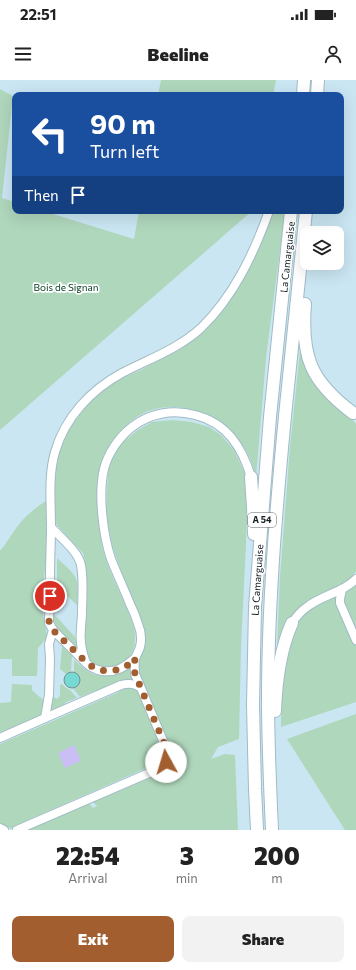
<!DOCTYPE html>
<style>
:root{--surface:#fff;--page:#f2f2f2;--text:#222;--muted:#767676;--accent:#a25e2f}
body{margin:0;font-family:Commissioner,sans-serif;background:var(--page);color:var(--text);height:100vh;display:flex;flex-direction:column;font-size:15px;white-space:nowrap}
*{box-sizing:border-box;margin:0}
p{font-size:13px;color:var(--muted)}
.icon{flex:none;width:22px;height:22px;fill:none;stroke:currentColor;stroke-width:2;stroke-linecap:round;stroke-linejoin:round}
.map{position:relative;height:750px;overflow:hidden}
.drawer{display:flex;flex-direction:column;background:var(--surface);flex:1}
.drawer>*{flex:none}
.banner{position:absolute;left:12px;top:12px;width:332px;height:122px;border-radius:8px;box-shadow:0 4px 16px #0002;background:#1a4fa0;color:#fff;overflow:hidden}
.fabs{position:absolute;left:300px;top:146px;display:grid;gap:8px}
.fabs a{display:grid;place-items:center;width:44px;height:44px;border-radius:8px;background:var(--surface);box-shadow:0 4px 16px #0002;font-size:20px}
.pin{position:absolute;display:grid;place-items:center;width:34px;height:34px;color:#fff;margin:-17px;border:2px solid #fff;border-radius:50%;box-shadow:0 1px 4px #0007}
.me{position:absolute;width:44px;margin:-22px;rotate:354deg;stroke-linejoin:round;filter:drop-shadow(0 0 3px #0008)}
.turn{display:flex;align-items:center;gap:14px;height:84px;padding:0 12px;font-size:18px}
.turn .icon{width:52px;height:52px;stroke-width:2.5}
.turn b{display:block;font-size:28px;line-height:34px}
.then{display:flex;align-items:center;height:38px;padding:0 12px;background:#0003;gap:8px;font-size:15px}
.eta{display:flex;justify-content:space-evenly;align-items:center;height:68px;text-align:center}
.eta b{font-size:24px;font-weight:800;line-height:28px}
.primary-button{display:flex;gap:8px;margin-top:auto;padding:8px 12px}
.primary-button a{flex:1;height:46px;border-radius:8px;background:var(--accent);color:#fff;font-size:16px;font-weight:800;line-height:46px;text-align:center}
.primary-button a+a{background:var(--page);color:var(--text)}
.status{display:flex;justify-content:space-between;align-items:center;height:28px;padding:0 20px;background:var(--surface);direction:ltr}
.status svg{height:11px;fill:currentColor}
header{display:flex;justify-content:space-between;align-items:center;height:52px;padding:0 12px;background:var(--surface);font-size:18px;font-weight:800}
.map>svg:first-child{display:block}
.green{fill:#afd7bc}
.water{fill:#c9bff4}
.building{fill:#77d9d3;stroke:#74928f}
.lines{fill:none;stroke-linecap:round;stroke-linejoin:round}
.minor-casing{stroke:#a1bbc6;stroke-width:10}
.highway-casing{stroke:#a1bbc6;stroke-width:14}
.minor{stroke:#fff;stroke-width:8}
.highway{stroke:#fff;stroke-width:12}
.route{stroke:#a25e2f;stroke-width:7;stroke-dasharray:0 12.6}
.labels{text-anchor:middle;stroke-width:3.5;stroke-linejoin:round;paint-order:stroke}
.shield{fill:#fff;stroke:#5b6265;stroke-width:1}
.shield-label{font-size:9px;font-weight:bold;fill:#151f23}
.street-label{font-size:10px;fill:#151f23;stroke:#fff}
.park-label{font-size:10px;fill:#003a1f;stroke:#fff}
</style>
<div class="status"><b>22:51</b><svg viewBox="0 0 49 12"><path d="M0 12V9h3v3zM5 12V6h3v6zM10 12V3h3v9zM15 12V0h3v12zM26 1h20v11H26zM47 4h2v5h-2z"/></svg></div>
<header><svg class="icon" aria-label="menu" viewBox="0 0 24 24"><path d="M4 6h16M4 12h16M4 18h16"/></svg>Beeline<svg class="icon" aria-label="person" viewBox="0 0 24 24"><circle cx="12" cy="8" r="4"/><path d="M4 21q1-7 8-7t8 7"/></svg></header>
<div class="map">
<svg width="356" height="750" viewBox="0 0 356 750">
<rect width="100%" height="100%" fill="#cae6f2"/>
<!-- green -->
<g class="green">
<path d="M161,0H276L273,15H158Z"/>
<path d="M0,9L13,16L2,118L15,122V131H43L134,159L139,131H252L0,350Z"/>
<path d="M273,131H285L266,278L256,397C251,375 242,360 225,346C205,329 174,322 148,331C128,339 109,361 102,381C95,402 97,428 100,450C101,459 102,469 105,477C110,492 117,507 124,522C128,533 135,545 135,556C135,562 135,569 131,574C126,582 114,591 103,588C101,588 100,586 98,585C96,584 92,583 90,581C88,578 87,573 85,570V481L83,473L56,444L54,439V402L55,387L62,361L77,335L88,322L100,311L113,302L141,290L166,276L184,265L206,247L266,151Z"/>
<path d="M300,270L302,271L348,334L356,344V491L351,499L342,505L308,521L298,529L290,538L279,567H277L280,497L290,367Z"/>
<path d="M172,340L192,342L209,347L221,355L234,370L244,392L247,417L246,464L241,566L239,659L218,667L211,679L225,674L235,675L238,750H23L88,722L93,728L97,726L92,721L169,682L138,594V580L142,573L145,562V551L141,539L119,486L113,468L109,451L106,429L108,394L110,383L114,374L123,362L138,350L152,342Z"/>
<path d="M48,420L47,477L42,509L43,534L47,555L45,560L38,568L37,596H12V579H0V471C6,464 11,455 17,447C24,437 37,426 48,420Z"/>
<path d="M57,478C63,484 73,491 76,499C79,507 77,517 77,525L57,506Z"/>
<path d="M356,505V553L343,522L345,513Z"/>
<path d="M337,515L338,523L356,566V622L281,647C282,619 283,557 303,536C312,526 326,521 337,515Z"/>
<path d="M54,534L75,557L77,568L57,547L54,541Z"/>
<path d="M62,566L72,576L71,591L66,594L60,589Z"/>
<path d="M74,580C79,584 84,589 89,592C103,600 120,594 132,587L135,602L95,614L94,611L80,617L73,608C81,605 81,597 74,593Z"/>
<path d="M12,604L32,605V610L36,614L46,622L43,635L0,656V623L11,622Z"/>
<path d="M62,604L65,607L70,610L77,618L66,622L64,627L50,633L51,615L57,619L60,616V605Z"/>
<path d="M129,607H133L140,612L164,672L162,682L152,689L151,686L21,743V745C13,749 7,750 0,743V664L119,612L118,609Z"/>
<path d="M356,634V750H345L287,659Z"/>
</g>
<!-- water -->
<path class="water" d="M74,665L81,681L65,688L58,673Z"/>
<!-- building -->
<circle class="building" cx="72" cy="600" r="8"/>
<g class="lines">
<defs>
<g id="minor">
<path d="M51,447C61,458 78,471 81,485C84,501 82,519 82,534C81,550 79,559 83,574C84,577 85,580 86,583C90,587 97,590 102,591C116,593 125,587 135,578"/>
<path d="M342,509L340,519V523L356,560"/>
<path d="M292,543C296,537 301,531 307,527C322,515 342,513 356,499"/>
<path d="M53,550L85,582"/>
<path d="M45,638L121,605C128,603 133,603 140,607"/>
<path d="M0,658L45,638L49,615L50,579L49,564L53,550L49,543V538C50,524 49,510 50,495C50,479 51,463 51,447C51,422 48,396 55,372C65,337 91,310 122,293C149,279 178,269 201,248C234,216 254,173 269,131"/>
<path d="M0,748L4,750"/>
<path d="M17,750L156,690C166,684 168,681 167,670L135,594C135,589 134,584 135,579C136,575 139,571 140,567C142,559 141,551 138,544C136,537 133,530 130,524C124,509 117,494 111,479C103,455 98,414 104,389C108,373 119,357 132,347C150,333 173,329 195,335C227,343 242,367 251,397"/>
</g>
<g id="highway">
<path d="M303,15L304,0"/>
<path d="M317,15L318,0"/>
<path d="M305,224C301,276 310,301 353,333"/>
<path d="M251,397L253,427L254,454"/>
<path d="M275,631C276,602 280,570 292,543"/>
<path d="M257,750L255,709L253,625L255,527L270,337L291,131"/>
<path d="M272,750C270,706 268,663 268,619C268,525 276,430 285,336C292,268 299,199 306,131"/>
</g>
</defs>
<!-- minor casing -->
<use href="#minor" class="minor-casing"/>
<!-- highway casing -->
<use href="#highway" class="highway-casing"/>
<!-- minor -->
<use href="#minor" class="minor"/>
<!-- highway -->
<use href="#highway" class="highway"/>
</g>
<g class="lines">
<!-- route -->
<path class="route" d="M50,516L49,543L53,550L86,582L94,588L97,589L106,591L117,590L128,585L135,578L134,587L135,594L167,670L168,676L166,682"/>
</g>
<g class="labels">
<!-- shield labels -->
<rect class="shield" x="248" y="433" width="28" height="14" rx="3"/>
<g class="shield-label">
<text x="262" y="443">A 54</text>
</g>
<!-- street labels -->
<g class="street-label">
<text transform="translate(287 177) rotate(-84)" y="4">La Camarguaise</text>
<text transform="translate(257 500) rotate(-86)" y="4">La Camarguaise</text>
</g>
<!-- park labels -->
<g class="park-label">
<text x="66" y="211">Bois de Signan</text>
</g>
</g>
</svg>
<div class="fabs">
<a><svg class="icon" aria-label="layers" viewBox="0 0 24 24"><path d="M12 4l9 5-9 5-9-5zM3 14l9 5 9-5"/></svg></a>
</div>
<div class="pin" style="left:50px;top:516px;background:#d93025"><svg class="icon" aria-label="arrive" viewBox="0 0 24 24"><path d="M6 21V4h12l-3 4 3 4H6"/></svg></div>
<svg class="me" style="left:166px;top:682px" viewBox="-20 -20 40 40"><circle r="19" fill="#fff"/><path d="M0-13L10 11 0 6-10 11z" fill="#a25e2f"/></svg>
<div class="banner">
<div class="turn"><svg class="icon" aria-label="left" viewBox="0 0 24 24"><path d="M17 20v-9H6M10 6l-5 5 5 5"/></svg><div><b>90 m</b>Turn left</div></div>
<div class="then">Then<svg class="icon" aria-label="arrive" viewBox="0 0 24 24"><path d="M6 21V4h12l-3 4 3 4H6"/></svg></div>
</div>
</div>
<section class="drawer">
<div class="eta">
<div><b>22:54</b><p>Arrival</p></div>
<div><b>3</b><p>min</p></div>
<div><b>200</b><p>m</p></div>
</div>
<div class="primary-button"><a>Exit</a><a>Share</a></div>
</section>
